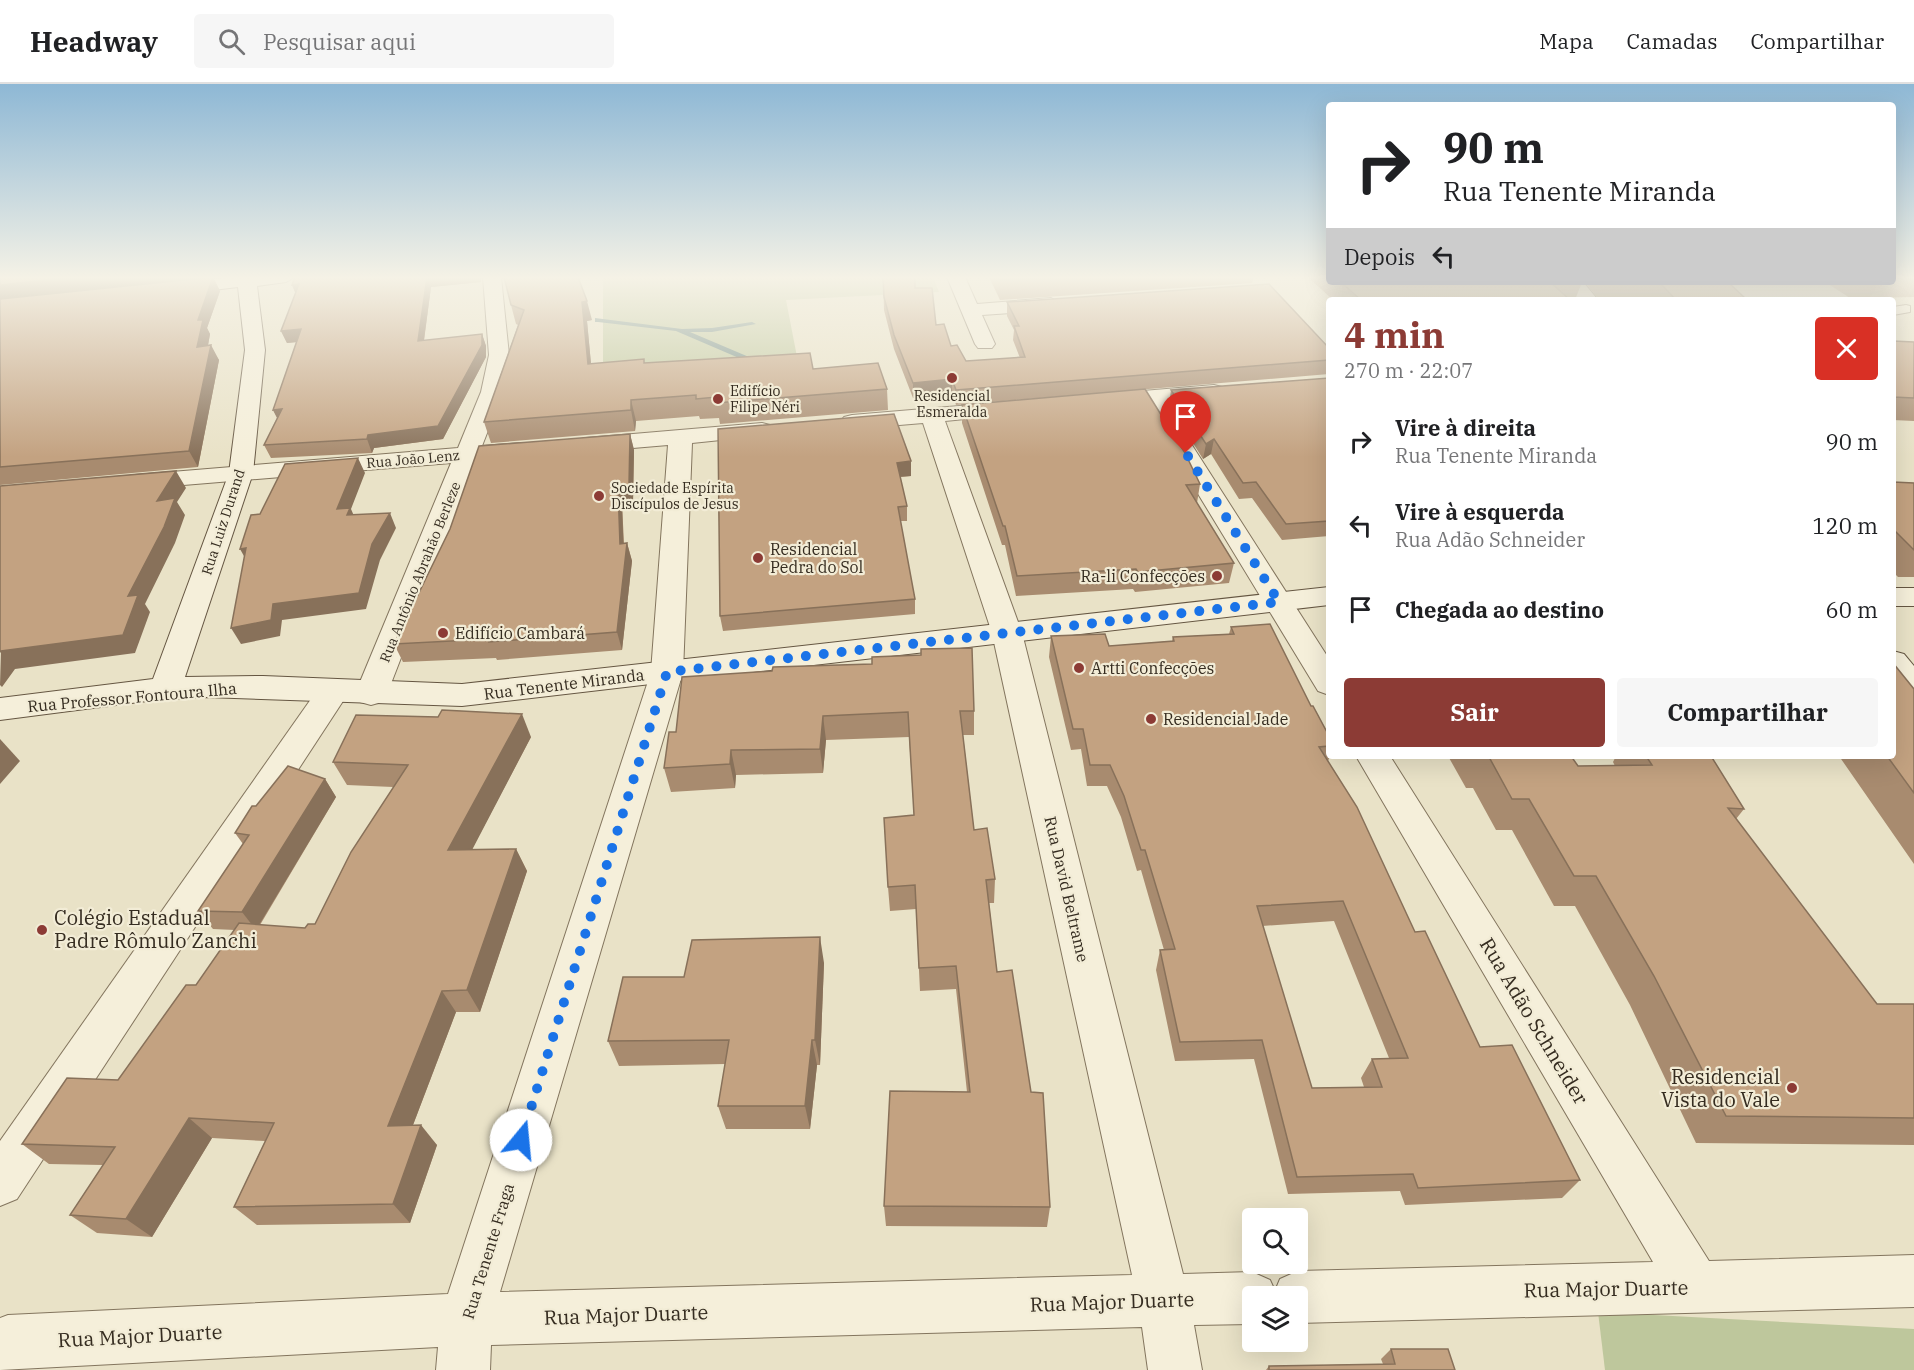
<!DOCTYPE html>
<html lang="pt">
<meta charset="utf-8">
<style>
:root{--surface:#fff;--page:#f6f6f6;--text:#202124;--muted:#757577;--line:#e0e0e0;--accent:#8c3b35}
body{margin:0;font-family:"IBM Plex Serif",serif;background:var(--page);color:var(--text);height:100vh;display:flex;flex-direction:column;font-size:22px;white-space:nowrap}
*{box-sizing:border-box;margin:0}
p{font-size:20px;color:var(--muted)}
.icon{flex:none;width:33px;height:33px;fill:none;stroke:currentColor;stroke-width:2;stroke-linecap:round;stroke-linejoin:round}
.map{position:relative;flex:1;overflow:hidden}
.side{position:absolute;left:1326px;top:213px;width:570px;height:462px;display:flex;flex-direction:column;background:var(--surface);border-radius:6px;box-shadow:0 6px 24px #0002}
.side>*{flex:none}
.banner{position:absolute;left:1326px;top:18px;width:570px;height:183px;border-radius:6px;box-shadow:0 6px 24px #0002;background:#fff;color:var(--text);overflow:hidden}
.fabs{position:absolute;left:1242px;top:1124px;display:grid;gap:12px}
.fabs a{display:grid;place-items:center;width:66px;height:66px;border-radius:6px;background:var(--surface);box-shadow:0 6px 24px #0002;font-size:30px}
.pin{position:absolute;display:grid;place-items:center;width:51px;height:51px;color:#fff;margin:-62px -26px;border-radius:50% 50% 50% 0;rotate:-45deg;box-shadow:0 0 6px #0007}
.pin .icon{rotate:45deg}
.me{position:absolute;width:66px;margin:-33px;rotate:17deg;stroke-linejoin:round;filter:drop-shadow(0 0 4px #0008)}
.turn{display:flex;align-items:center;gap:21px;height:126px;padding:0 18px;font-size:27px}
.turn .icon{width:78px;height:78px;stroke-width:2.5}
.turn b{display:block;font-size:42px;line-height:51px}
.then{display:flex;align-items:center;height:57px;padding:0 18px;background:#0003;gap:12px;font-size:22px}
.round{display:grid;place-items:center;flex:none;width:63px;height:63px;border-radius:6px;background:var(--page)}
.headline{display:flex;align-items:center;justify-content:space-between;height:102px;padding:0 18px}
h1{font-size:36px;font-weight:700;line-height:45px;color:var(--accent)}
.primary-button{display:flex;gap:12px;margin-top:auto;padding:12px 18px}
.primary-button a{flex:1;height:69px;border-radius:6px;background:var(--accent);color:#fff;font-size:24px;font-weight:700;line-height:69px;text-align:center}
.primary-button a+a{background:var(--page);color:var(--text)}
ul{padding:0;list-style:none}
li{display:flex;align-items:center;gap:18px;height:84px;padding:0 18px}
li div{flex:1}
li b{display:block;font-size:22px}
li em{font-style:normal}
header{display:flex;align-items:center;gap:36px;box-sizing:border-box;height:84px;padding:0 30px;background:var(--surface);border-bottom:2px solid var(--line)}
header strong{font-size:28px}
nav{display:flex;gap:33px;margin-inline-start:auto;font-size:21px}
.search{width:420px;height:54px;background:var(--page);display:flex;align-items:center;gap:15px;box-sizing:border-box;padding:0 21px;border-radius:6px;color:var(--muted);font-size:22px}
.map>svg:first-child{display:block}
.green{fill:#bec79c}
.lines{fill:none;stroke-linecap:round;stroke-linejoin:round}
.stream{fill:#6f8b86;fill-rule:evenodd}
.lane-casing{stroke:#83755e;stroke-width:2}
.street-casing{stroke:#83755e;stroke-width:2}
.secondary-casing{stroke:#655642;stroke-width:2}
.lane{fill:#f5efda;fill-rule:evenodd}
.street{fill:#f5efda;fill-rule:evenodd}
.secondary{fill:#f5efda;fill-rule:evenodd}
.wall{fill:#a88b6f;fill-rule:evenodd}
.shaded-wall{fill:#88715a}
.building{fill:#c3a281;stroke:#88715a;stroke-width:1.5;fill-rule:evenodd}
.route{stroke:#1a73e8;stroke-width:10;stroke-dasharray:0 18}
.poi-dot{fill:#8c3b35;stroke:#f2ecd6;stroke-width:2}
.labels{text-anchor:middle;stroke-width:4.5;stroke-linejoin:round;paint-order:stroke}
.far-poi-label{font-size:14px;fill:#352c20;stroke:#f2ecd6;text-anchor:start}
.far-street-label{font-size:14px;fill:#352c20;stroke:#f2ecd6}
.poi-label{font-size:16px;fill:#352c20;stroke:#f2ecd6;text-anchor:start}
.street-label{font-size:16px;fill:#352c20;stroke:#f2ecd6}
.near-poi-label{font-size:20px;fill:#352c20;stroke:#f2ecd6;text-anchor:start}
.near-street-label{font-size:20px;fill:#352c20;stroke:#f2ecd6}
</style>
<header>
<strong>Headway</strong>
<div class="search"><svg class="icon" aria-label="search" viewBox="0 0 24 24"><circle cx="10" cy="10" r="6"/><path d="M15 15l6 6"/></svg>Pesquisar aqui</div>
<nav><a>Mapa</a><a>Camadas</a><a>Compartilhar</a></nav>
</header>
<div class="map">
<svg width="1914" height="1286" viewBox="0 0 1914 1286">
<rect width="100%" height="100%" fill="#e9e2c7"/>
<!-- green -->
<g class="green">
<path d="M603,193H933L939,208L786,216L798,278L603,292Z"/>
<path d="M1598,1228L1914,1245V1286H1605Z"/>
</g>
<g class="lines">
<!-- stream -->
<path class="stream" d="M595,234L682,245L712,244L752,238L756,240L712,248H690L749,273V277H746L676,247L598,238H595Z"/>
<defs>
<path id="lane" d="M1906,221L1910,222V228L1893,231V223Z"/>
<g id="street">
<path d="M483,193H501L509,271L503,308L482,362L520,359L528,361L532,366L528,371L477,377L387,610L382,618L371,621L360,618L355,610L451,379L135,405L126,403L123,398L126,393L135,391L458,364L481,308L489,271Z"/>
<path d="M947,193H965L977,220L1051,214L1061,220L1051,226L982,231L995,260L992,264H978L975,260Z"/>
<path d="M1214,301L1222,303L1225,308L1222,313L1165,319L1329,575V611L1318,607L1144,321L1107,324L1099,322L1096,317L1099,312L1107,310Z"/>
<path d="M1007,318L1015,320L1018,325L1015,330L945,337L1022,549L1183,1190L1252,1188L1270,1196L1275,1207L1280,1195L1298,1187L1653,1178L1356,672H1390L1709,1177L1914,1171V1223L1298,1239V1212H1252V1240L1194,1241L1202,1286H1148L1142,1243L491,1261L490,1286H436L438,1263L0,1286V1234L8,1231L448,1210L651,588L668,361L586,368L578,366L574,361L578,356L586,354L762,339L770,341L774,346L770,351L692,359L683,588L500,1208L1132,1191L992,549L923,339L852,345L844,343L840,338L844,333L852,331Z"/>
<path d="M334,595L345,598L350,606L345,614L17,1115L0,1122V1057L323,598Z"/>
</g>
<g id="secondary">
<path d="M234,193H295L286,198L257,202L265,266L253,389L185,593L263,592L462,600L1329,503V521L462,622L206,613L147,617L0,636V614L153,595L229,389L245,266L238,203L171,211L162,205L171,199Z"/>
<path d="M1564,198H1583L1598,216H1578Z"/>
<rect x="1893" y="504" width="21" height="18"/>
<path d="M1893,567L1904,570L1914,582V613C1890,606 1893,588 1893,567Z"/>
</g>
</defs>
<!-- lane casing -->
<use href="#lane" class="lane-casing"/>
<!-- street casing -->
<use href="#street" class="street-casing"/>
<!-- secondary casing -->
<use href="#secondary" class="secondary-casing"/>
<!-- lane -->
<use href="#lane" class="lane"/>
<!-- street -->
<use href="#street" class="street"/>
<!-- secondary -->
<use href="#secondary" class="secondary"/>
</g>
<!-- wall -->
<g class="wall">
<path d="M0,193H213L220,207L207,244L210,250L208,261L219,276L198,383L0,401Z"/>
<path d="M883,193L915,204L936,241L951,262L966,277L1020,274L1013,256L1014,246L1007,232V218L1329,264V290L956,321L952,310L913,314L894,265L884,226Z"/>
<path d="M989,193H1254L1252,199L1000,216Z"/>
<path d="M1308,193H1329V198H1582L1575,216H1333Z"/>
<path d="M1893,193H1914V213L1850,214L1825,198H1893Z"/>
<path d="M481,198L431,203L424,257L482,250L486,262V273L443,355L374,364L372,369L271,374L264,361L277,334L273,326L297,258L287,259L281,247L296,209L292,201Z"/>
<path d="M1585,198H1728L1747,216H1599Z"/>
<path d="M511,221L592,236L587,237L591,280L645,279L813,285L887,305L888,326L720,340L719,334L700,335L699,332L636,337L635,347L491,359L484,338L518,241L516,240Z"/>
<path d="M1893,257L1914,258V337L1893,336Z"/>
<path d="M1329,294V452L1282,456L1252,414L1239,415L1211,370L1203,375L1169,321L1171,306Z"/>
<path d="M962,321L1200,400L1197,419L1234,479L1229,499L1135,508L1133,505L1016,512L1005,461H1002L962,339Z"/>
<path d="M718,345L911,392L900,393L907,422V437H900L915,515V530L723,547L720,532Z"/>
<path d="M630,350L634,366L633,418L622,420L624,459H627L632,477L622,566L497,576L496,574L403,578L394,560Z"/>
<path d="M1893,398L1914,399V493H1898L1893,488Z"/>
<path d="M1231,543L1311,622L1329,652V672H1330L1328,677L1415,848L1480,963L1580,1096L1562,1114L1405,1121L1400,1107L1288,1110L1254,975L1175,977L1156,886L1160,866H1164L1141,786L1137,787L1121,733L1107,702H1087L1081,665L1071,666L1049,573L1051,552L1109,562L1172,557L1173,553L1229,550ZM1334,837L1389,974L1372,975L1361,994L1364,1003L1312,1004L1262,842Z"/>
<path d="M1329,545V556L1327,552Z"/>
<path d="M682,593L974,627V651H963L974,746L995,795L994,819H989L997,888L1031,1008L1050,1123L1047,1143L886,1142L884,1122L967,1008L956,905L920,907L916,825L890,827L888,803L914,731L909,653L826,656L823,689L736,691L735,704L671,708L664,684L676,648Z"/>
<path d="M1914,605V780L1839,672H1893Z"/>
<path d="M531,653L472,765H516L527,787L480,928H456L413,1041L437,1061L410,1139L257,1141L234,1123L265,1057L212,1054L152,1153L97,1149L70,1131L103,1081L49,1080L22,1060L118,996L196,901L235,846L213,845L198,827L243,760L235,749L256,722L325,695L336,713L260,841L305,844L315,840L393,703L347,701L333,678Z"/>
<path d="M1448,672H1571L1578,682H1615L1613,678L1616,672H1711L1744,725L1736,735L1877,920H1914V1061L1696,1059L1630,921L1575,822H1554L1512,746H1496L1473,704H1466Z"/>
<path d="M824,879L820,981H817L810,1045H726L718,1022L725,980L619,982L608,957L684,893Z"/>
<path d="M1391,1265L1455,1286H1266L1269,1282L1383,1280L1381,1275Z"/>
</g>
<!-- shaded-wall -->
<g class="shaded-wall">
<path d="M74,193H211L0,216V201Z"/>
<path d="M213,193L220,207L207,244L210,250L205,278L197,263L198,236Z"/>
<path d="M427,193H481V198L431,203L422,270L418,257Z"/>
<path d="M299,200L297,213L292,201Z"/>
<path d="M587,217L592,236L587,237L593,301L588,280L582,218Z"/>
<path d="M301,245L307,257L287,259L281,247Z"/>
<path d="M482,250L486,262V273L443,355L374,364L372,369L367,355L368,351Z"/>
<path d="M211,261L219,276L198,383L189,367Z"/>
<path d="M952,295V310L913,314V299Z"/>
<path d="M631,316L636,337L635,347L631,326Z"/>
<path d="M282,325L280,339L273,326Z"/>
<path d="M630,350L634,366L633,418L622,420L624,477L620,460L618,403Z"/>
<path d="M1214,355L1211,370L1203,375L1206,360Z"/>
<path d="M358,374L365,389L351,425L357,439L337,425Z"/>
<path d="M911,377V392L897,393V379Z"/>
<path d="M176,387L186,404L177,418L185,431L175,459L145,520L150,528L135,569L15,585L2,603L0,601L1,567L128,512L157,417Z"/>
<path d="M390,429L396,444L380,476L366,525L282,536L280,552L241,560L231,544L273,520L372,460Z"/>
<path d="M627,459L632,477L622,566L617,548Z"/>
<path d="M246,464L249,481L240,465Z"/>
<path d="M522,630L531,653L460,789L448,766Z"/>
<path d="M823,632L826,656L823,689L820,665Z"/>
<path d="M0,655L20,677L0,700Z"/>
<path d="M731,666L736,691L735,704L730,680Z"/>
<path d="M325,695L336,713L256,846L242,828Z"/>
<path d="M516,765L527,787L480,928L467,906Z"/>
<path d="M820,853L824,879L820,981L815,956Z"/>
<path d="M442,907L456,928L405,1062L388,1042Z"/>
<path d="M812,956L817,981L810,1045L805,1022Z"/>
<path d="M189,1034L212,1054L152,1153L126,1135Z"/>
<path d="M421,1041L437,1061L410,1139L393,1120Z"/>
</g>
<!-- building -->
<g class="building">
<path d="M0,193H74L0,201Z"/>
<path d="M213,193L198,236H203L197,263L211,261L189,367L0,383V215Z"/>
<path d="M295,193H427L418,257L482,250V261L438,342L368,351L367,355L264,361L282,325L273,326L301,245L281,247L299,200L292,201Z"/>
<path d="M504,193H578L587,217L582,218L588,280L644,275V279L810,269L813,285L878,279L887,305L716,319V313L696,315V311L631,316V326L484,338L524,226L511,221Z"/>
<path d="M883,193H915V204H932L936,241L944,240L951,262L957,261L966,277L1025,273L1014,242H1019L1007,218L1269,200L1329,264V276L956,306L952,295L913,299L894,251L884,213Z"/>
<path d="M999,193H1046L1000,196Z"/>
<path d="M1341,198H1550L1570,216H1361Z"/>
<path d="M1644,198H1728L1747,216H1676L1660,199Z"/>
<path d="M1893,257L1914,258V314L1893,313Z"/>
<path d="M1329,294V437L1286,440L1256,398L1243,399L1214,355L1206,360L1171,306Z"/>
<path d="M1145,305L1185,369L1200,400L1186,401L1234,479L1138,488L1136,485L1017,492L1005,442H1003L962,321Z"/>
<path d="M894,330L911,377L897,379L907,422L898,423L915,515L720,532L718,345Z"/>
<path d="M630,350L629,401L618,403L620,460L627,459L617,548L489,558L490,555L394,560L450,445L479,362Z"/>
<path d="M358,374L337,425L350,424L347,431L390,429L372,460L359,509L273,520L271,536L231,544L246,464L240,465L251,431L260,430L285,380Z"/>
<path d="M176,387L157,417L175,414L164,443L128,512L138,511L123,551L1,567L0,568V402Z"/>
<path d="M1893,398L1914,399V466L1893,445Z"/>
<path d="M1270,540L1311,622H1313L1329,652V662L1319,663L1357,723L1415,848L1425,847L1480,963L1512,961L1580,1096L1418,1104L1413,1090L1297,1093L1262,956L1180,958L1160,866L1175,865L1145,766H1141L1124,712L1110,681H1090L1083,645H1073L1051,552L1105,550L1109,562L1174,557L1173,553L1234,550L1231,543ZM1343,817L1408,974L1372,975L1382,1003L1312,1004L1257,822Z"/>
<path d="M972,564L974,627H960L974,746L987,744L995,795L986,796L997,888L1012,886L1031,1008L1043,1009L1050,1123L884,1122L890,1007L970,1008L956,882L919,884L915,801L888,803L884,734L914,731L908,628L823,632L820,665L731,666L730,680L664,684L669,648H676L682,593L772,587L773,583L872,580V573L921,571V565Z"/>
<path d="M1893,579L1914,605V709L1887,672H1893Z"/>
<path d="M442,626L522,630L448,766L516,765L467,906L442,907L388,1042L421,1041L393,1120L234,1123L274,1039L189,1034L126,1135L70,1131L115,1063L22,1060L67,994L118,996L186,901H196L239,839L305,844L308,840H315L351,768L408,681L333,678L356,631L438,633Z"/>
<path d="M1480,672H1571L1578,682L1652,681L1646,672H1711L1744,725L1728,724L1877,920H1914V1034L1726,1032L1654,892L1596,792H1574L1529,715H1512L1489,673L1481,674Z"/>
<path d="M288,682L325,695L242,828L198,827L249,751L235,749L252,722H256Z"/>
<path d="M820,853L815,956H812L805,1022H718L729,956L608,957L623,893H684L692,856Z"/>
<path d="M1391,1265H1448L1455,1286H1269V1282L1395,1280Z"/>
</g>
<!-- sky -->
<linearGradient id="sky" x2="0" y2="1"><stop stop-color="#8eb8d5"/><stop offset="0.52" stop-color="#f5f2e6"/><stop offset="1" stop-color="#f5f2e6" stop-opacity="0"/></linearGradient>
<rect width="1914" height="373" fill="url(#sky)"/>
<g class="lines">
<!-- route -->
<path class="route" d="M521,1056L667,588L1279,518L1186,369"/>
</g>
<!-- markers -->
<g class="poi-dot">
<circle cx="952" cy="294" r="6"/>
<circle cx="718" cy="315" r="6"/>
<circle cx="599" cy="412" r="6"/>
<circle cx="758" cy="474" r="6"/>
<circle cx="1217" cy="492" r="6"/>
<circle cx="443" cy="549" r="6"/>
<circle cx="1079" cy="584" r="6"/>
<circle cx="1151" cy="635" r="6"/>
<circle cx="42" cy="846" r="6"/>
<circle cx="1792" cy="1004" r="6"/>
</g>
<g class="labels">
<!-- far-poi labels -->
<g class="far-poi-label">
<text x="730" y="312">Edifício<tspan x="730" dy="16">Filipe Néri</tspan></text>
<text x="952" y="317" text-anchor="middle">Residencial<tspan x="952" dy="16">Esmeralda</tspan></text>
<text x="611" y="409">Sociedade Espírita<tspan x="611" dy="16">Discípulos de Jesus</tspan></text>
</g>
<!-- far-street labels -->
<g class="far-street-label">
<text transform="translate(413 375) rotate(-5)" y="5">Rua João Lenz</text>
<text transform="translate(223 438) rotate(-72)" y="5">Rua Luiz Durand</text>
<text transform="translate(420 488) rotate(-68)" y="5">Rua Antônio Abrahão Berleze</text>
</g>
<!-- poi labels -->
<g class="poi-label">
<text x="770" y="471">Residencial<tspan x="770" dy="18">Pedra do Sol</tspan></text>
<text x="1205" y="498" text-anchor="end">Ra-li Confecções</text>
<text x="455" y="555">Edifício Cambará</text>
<text x="1091" y="590">Artti Confecções</text>
<text x="1163" y="641">Residencial Jade</text>
</g>
<!-- street labels -->
<g class="street-label">
<text transform="translate(564 600) rotate(-7)" y="6">Rua Tenente Miranda</text>
<text transform="translate(132 613) rotate(-5)" y="6">Rua Professor Fontoura Ilha</text>
<text transform="translate(1067 805) rotate(77)" y="6">Rua David Beltrame</text>
<text transform="translate(488 1167) rotate(-73)" y="6">Rua Tenente Fraga</text>
</g>
<!-- near-poi labels -->
<g class="near-poi-label">
<text x="54" y="841">Colégio Estadual<tspan x="54" dy="23">Padre Rômulo Zanchi</tspan></text>
<text x="1780" y="1000" text-anchor="end">Residencial<tspan x="1780" dy="23">Vista do Vale</tspan></text>
</g>
<!-- near-street labels -->
<g class="near-street-label">
<text transform="translate(1534 937) rotate(59)" y="7">Rua Adão Schneider</text>
<text transform="translate(1606 1205) rotate(-1)" y="7">Rua Major Duarte</text>
<text transform="translate(1112 1218) rotate(-2)" y="7">Rua Major Duarte</text>
<text transform="translate(626 1231) rotate(-2)" y="7">Rua Major Duarte</text>
<text transform="translate(140 1252) rotate(-3)" y="7">Rua Major Duarte</text>
</g>
</g>
</svg>
<div class="fabs">
<a><svg class="icon" aria-label="search" viewBox="0 0 24 24"><circle cx="10" cy="10" r="6"/><path d="M15 15l6 6"/></svg></a>
<a><svg class="icon" aria-label="layers" viewBox="0 0 24 24"><path d="M12 4l9 5-9 5-9-5zM3 14l9 5 9-5"/></svg></a>
</div>
<div class="pin" style="left:1186px;top:369px;background:#d93025"><svg class="icon" aria-label="arrive" viewBox="0 0 24 24"><path d="M6 21V4h12l-3 4 3 4H6"/></svg></div>
<svg class="me" style="left:521px;top:1056px" viewBox="-20 -20 40 40"><circle r="19" fill="#fff"/><path d="M0-13L10 11 0 6-10 11z" fill="#1a73e8"/></svg>
<div class="banner">
<div class="turn"><svg class="icon" aria-label="right" viewBox="0 0 24 24"><path d="M7 20v-9h11M14 6l5 5-5 5"/></svg><div><b>90 m</b>Rua Tenente Miranda</div></div>
<div class="then">Depois<svg class="icon" aria-label="left" viewBox="0 0 24 24"><path d="M17 20v-9H6M10 6l-5 5 5 5"/></svg></div>
</div>
<section class="side">
<div class="headline"><div><h1>4 min</h1><p>270 m · 22:07</p></div><a class="round" style="background:#d93025;color:#fff"><svg class="icon" aria-label="close" viewBox="0 0 24 24"><path d="M6 6l12 12M18 6L6 18"/></svg></a></div>
<ul>
<li><svg class="icon" aria-label="right" viewBox="0 0 24 24"><path d="M7 20v-9h11M14 6l5 5-5 5"/></svg><div><b>Vire à direita</b><p>Rua Tenente Miranda</p></div><em>90 m</em></li>
<li><svg class="icon" aria-label="left" viewBox="0 0 24 24"><path d="M17 20v-9H6M10 6l-5 5 5 5"/></svg><div><b>Vire à esquerda</b><p>Rua Adão Schneider</p></div><em>120 m</em></li>
<li><svg class="icon" aria-label="arrive" viewBox="0 0 24 24"><path d="M6 21V4h12l-3 4 3 4H6"/></svg><div><b>Chegada ao destino</b></div><em>60 m</em></li>
</ul>
<div class="primary-button"><a>Sair</a><a>Compartilhar</a></div>
</section>
</div>
